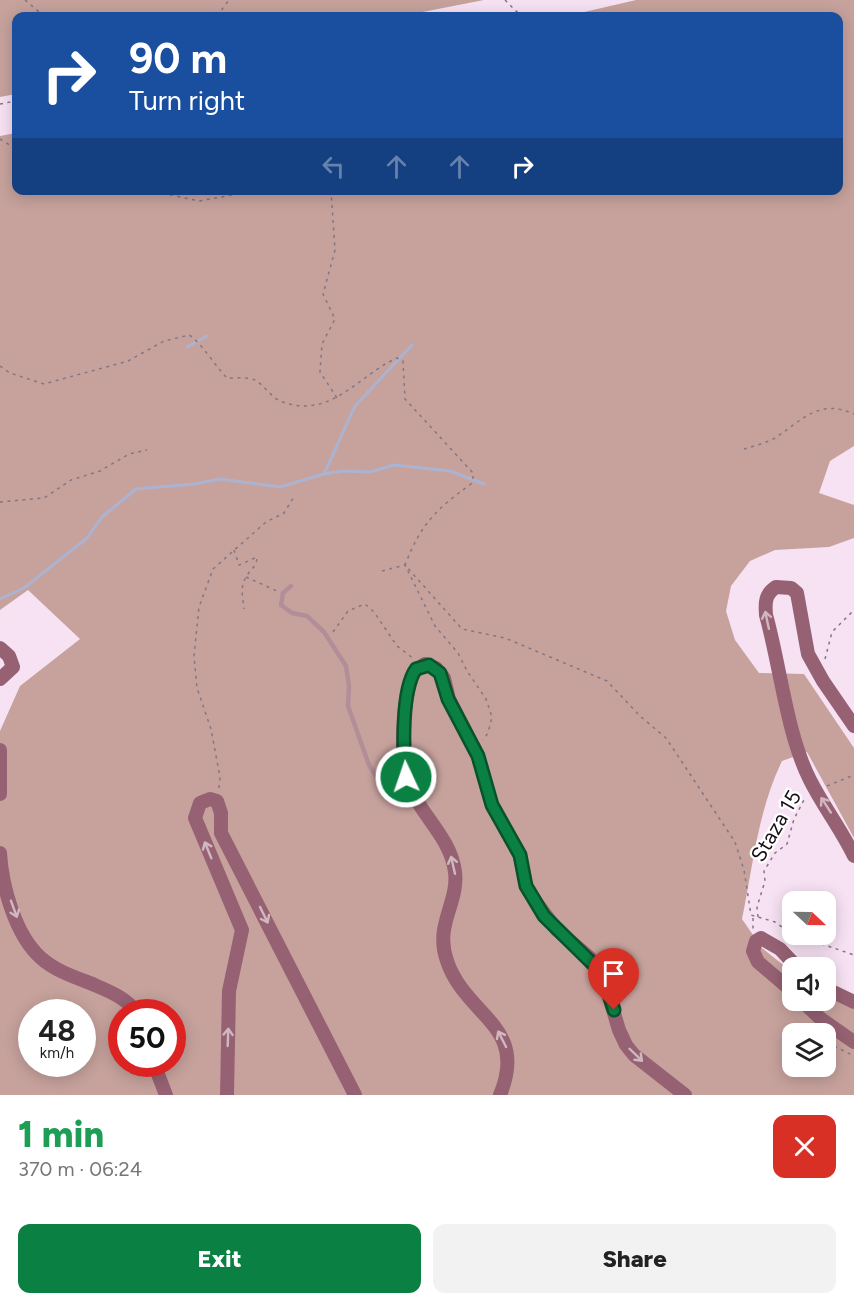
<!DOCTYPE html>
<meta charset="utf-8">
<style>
:root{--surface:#fff;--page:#f2f2f2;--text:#222;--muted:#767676;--accent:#0b8043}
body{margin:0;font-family:Figtree,sans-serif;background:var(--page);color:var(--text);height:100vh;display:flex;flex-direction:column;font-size:22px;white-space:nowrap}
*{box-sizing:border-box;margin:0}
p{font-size:20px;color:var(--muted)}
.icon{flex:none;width:33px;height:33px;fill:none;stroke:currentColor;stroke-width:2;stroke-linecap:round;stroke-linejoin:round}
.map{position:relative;height:1095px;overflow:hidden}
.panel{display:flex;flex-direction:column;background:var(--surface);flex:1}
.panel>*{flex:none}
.hud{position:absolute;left:12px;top:12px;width:831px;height:183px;border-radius:12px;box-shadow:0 3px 15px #0003;background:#1a4fa0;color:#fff;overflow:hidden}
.needle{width:39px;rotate:112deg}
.fabs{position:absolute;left:782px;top:891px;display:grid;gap:12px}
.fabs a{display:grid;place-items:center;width:54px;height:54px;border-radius:12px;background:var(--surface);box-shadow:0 3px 15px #0003;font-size:30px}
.speed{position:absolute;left:18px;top:999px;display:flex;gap:12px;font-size:30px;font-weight:700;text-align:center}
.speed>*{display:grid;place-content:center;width:78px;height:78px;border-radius:50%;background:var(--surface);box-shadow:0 3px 15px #0003;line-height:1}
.speed small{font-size:15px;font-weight:400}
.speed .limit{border:9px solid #d22;background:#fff;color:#111}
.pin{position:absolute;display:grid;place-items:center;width:51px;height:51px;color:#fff;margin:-62px -26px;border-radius:50% 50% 50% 0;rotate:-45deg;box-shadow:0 0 6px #0007}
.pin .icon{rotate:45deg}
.me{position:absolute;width:66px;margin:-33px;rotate:357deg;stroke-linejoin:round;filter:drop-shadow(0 0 4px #0008)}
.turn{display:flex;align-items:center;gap:21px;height:126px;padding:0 18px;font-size:27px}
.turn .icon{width:78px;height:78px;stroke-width:2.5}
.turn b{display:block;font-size:42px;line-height:51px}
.lanes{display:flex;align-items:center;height:57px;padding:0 18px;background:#0003;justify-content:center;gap:30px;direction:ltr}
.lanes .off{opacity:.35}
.round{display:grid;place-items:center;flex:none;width:63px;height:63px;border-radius:12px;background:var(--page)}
.overview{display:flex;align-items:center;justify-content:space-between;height:102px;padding:0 18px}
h1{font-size:36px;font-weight:800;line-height:45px;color:#1e9e55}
.action{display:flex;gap:12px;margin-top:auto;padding:12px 18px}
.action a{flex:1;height:69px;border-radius:12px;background:var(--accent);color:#fff;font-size:24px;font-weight:800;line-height:69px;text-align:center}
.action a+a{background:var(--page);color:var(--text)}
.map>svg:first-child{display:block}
.forest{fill:#c7a29d;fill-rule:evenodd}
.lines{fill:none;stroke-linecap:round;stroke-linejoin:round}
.stream{stroke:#acb3d1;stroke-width:3}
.path{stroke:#847682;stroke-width:1.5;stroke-dasharray:3 4.5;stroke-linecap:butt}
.lane{stroke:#b38e99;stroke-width:4.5}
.secondary{stroke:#966273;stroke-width:14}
.oneway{stroke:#d0b8c0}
.route-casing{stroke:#07532c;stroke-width:15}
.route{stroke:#0b8043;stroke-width:10}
.labels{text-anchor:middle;stroke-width:4.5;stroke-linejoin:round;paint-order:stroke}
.street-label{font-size:21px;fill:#171016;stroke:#fff}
</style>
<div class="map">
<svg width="854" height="1095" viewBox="0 0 854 1095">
<rect width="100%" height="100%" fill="#f7e2f4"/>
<!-- forest -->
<g class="forest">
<path d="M0,0H484L402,16H16V94L0,97Z"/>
<path d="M636,0H854V446L830,461L819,493L854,505V538L829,547L775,550L750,561L731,586L726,611L735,640L759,673L804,674L854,748V838L807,752L782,761C758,810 753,866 742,919L762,948L792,972V1000H825V993L854,1009V1095H0V731L20,686L80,639L28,590L0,610V136L16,133V190H838V16H567ZM32,1012H82V1064H32ZM122,1012H172V1064H122ZM792,1034H825V1066H792Z"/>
</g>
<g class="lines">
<!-- stream -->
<g class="stream">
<path d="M187,347L207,336"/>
<path d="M324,474L355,406L412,345"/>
<path d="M0,599L24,588L57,562L87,538L102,517L136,489L194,484L220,479L280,487L324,474L343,471L370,472L394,465L450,471L484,484"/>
</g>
<!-- path -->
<g class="path">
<path d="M25,0L44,16"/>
<path d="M505,0L521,16"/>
<path d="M217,16L229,0"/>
<path d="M0,104L16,101"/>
<path d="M0,139L16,149"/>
<path d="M148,190L199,201L260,190"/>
<path d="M331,190L335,250L323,294L335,319L322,344L320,372L337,398"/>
<path d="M0,366L10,373L44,384L128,361L164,341L189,335C200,341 216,367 227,378C235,378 248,377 255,380C264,385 270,396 280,401C331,421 358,375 397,358L403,361L405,399L474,474L471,484C435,510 421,524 405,565L462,629L505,638L607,681L640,716L666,738L735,842L744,870L751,915L775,922L792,934"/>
<path d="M744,449C754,446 766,443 775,438C803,420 818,398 854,414"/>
<path d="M0,502L44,498L71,480L100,471L129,454L147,450"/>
<path d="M234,550L239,565L257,557C257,567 249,570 245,579C240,588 243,599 244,609"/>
<path d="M382,571L405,565L435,626L458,653L467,671L486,699L492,717L488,733L483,740"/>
<path d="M246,577L277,591"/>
<path d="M333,632L348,611L365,604L374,612L397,646L414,659"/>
<path d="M825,659L832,632L854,610"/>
<path d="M827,786L854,775"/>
<path d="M219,788L220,777L211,729L197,688L194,656L199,607L213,569L266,522L284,513L295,495"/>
<path d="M758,917L757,907L765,881L764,871L775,853L787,844L794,819L805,798"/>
<path d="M753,918V930"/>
<path d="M793,934L854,955"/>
<path d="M832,1040V1045L854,1056"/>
</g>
<!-- lane -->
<path class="lane" d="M291,586L283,593L281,605L292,613L307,616L324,632L346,666L349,686L348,706L369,765L381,784L394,795L416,806"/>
<!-- secondary -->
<g class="secondary">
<path d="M0,648L9,656L13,667L0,679"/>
<path d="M854,726L823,681L808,654L797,593L791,588L776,587C765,594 765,603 766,615C780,665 787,735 810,780C823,806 841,829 854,856"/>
<path d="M0,750V794"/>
<path d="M0,853C2,886 15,935 41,958C54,970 74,977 90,983C106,990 126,997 136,1012"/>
<path d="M825,988L854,1002"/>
<path d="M792,991L758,962L753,951L756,941L761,938L780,949L798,968"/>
<path d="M801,1000L821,1019L854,1042"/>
<path d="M154,1064L166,1095"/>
<path d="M227,1095L229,991L242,930L195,818L200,803L210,799L217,801L221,813V833L355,1095"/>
<path d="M500,1095C529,1025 466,1017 447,961C434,925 459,903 455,872C451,839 423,817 410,788C398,763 403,698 414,672L425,664L436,668L444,678L449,699L478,756L492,805L520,855L526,886L535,901L557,930L589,957L602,973L619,1030L626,1045L634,1055L685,1095"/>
</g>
</g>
<!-- one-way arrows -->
<defs><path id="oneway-shaft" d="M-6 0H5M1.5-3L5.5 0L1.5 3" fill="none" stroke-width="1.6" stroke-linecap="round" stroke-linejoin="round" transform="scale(1.5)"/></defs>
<g class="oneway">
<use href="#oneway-shaft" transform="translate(767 620) rotate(-102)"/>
<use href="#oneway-shaft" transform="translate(826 805) rotate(-123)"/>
<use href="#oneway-shaft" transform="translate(208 850) rotate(-112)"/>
<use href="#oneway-shaft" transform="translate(453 865) rotate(-103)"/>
<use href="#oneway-shaft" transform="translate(14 909) rotate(70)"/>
<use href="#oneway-shaft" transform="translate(264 915) rotate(64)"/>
<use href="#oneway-shaft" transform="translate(228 1037) rotate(-88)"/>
<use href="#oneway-shaft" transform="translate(502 1039) rotate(-117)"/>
<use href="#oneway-shaft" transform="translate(636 1055) rotate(44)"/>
</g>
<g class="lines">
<defs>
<path id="route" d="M406,777C403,751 401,690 416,669L429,665L440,673L448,699L478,756L492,805L520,855L526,886L544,916L602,973L614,1010"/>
</defs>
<!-- route casing -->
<use href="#route" class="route-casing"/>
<!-- route -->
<use href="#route" class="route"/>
</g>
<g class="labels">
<!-- street labels -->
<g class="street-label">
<text transform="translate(776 826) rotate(-60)" y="7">Staza 15</text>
</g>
</g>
</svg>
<div class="fabs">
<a><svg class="needle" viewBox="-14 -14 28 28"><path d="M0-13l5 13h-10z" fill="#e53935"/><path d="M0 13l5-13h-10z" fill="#767676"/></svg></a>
<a><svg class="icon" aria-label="sound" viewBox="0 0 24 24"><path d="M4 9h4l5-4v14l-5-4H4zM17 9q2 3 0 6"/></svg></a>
<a><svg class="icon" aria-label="layers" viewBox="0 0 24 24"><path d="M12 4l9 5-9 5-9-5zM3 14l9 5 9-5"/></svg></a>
</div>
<div class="speed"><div>48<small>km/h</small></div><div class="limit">50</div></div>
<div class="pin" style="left:614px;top:1010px;background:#d93025"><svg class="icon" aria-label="arrive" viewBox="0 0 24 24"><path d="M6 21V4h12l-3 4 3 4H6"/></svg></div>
<svg class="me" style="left:406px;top:777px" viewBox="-20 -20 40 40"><circle r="17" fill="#0b8043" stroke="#fff" stroke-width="3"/><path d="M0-11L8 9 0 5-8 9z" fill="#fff"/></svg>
<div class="hud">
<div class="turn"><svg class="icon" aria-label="right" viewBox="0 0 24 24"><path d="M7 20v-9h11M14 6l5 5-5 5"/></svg><div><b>90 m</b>Turn right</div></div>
<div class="lanes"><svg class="icon off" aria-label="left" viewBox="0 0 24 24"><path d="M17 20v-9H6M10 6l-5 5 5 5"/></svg><svg class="icon off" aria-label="ahead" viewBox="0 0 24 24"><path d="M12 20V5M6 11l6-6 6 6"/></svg><svg class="icon off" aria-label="ahead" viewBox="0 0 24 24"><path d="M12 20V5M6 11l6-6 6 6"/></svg><svg class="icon" aria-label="right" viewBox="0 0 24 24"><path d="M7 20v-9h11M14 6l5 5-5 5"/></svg></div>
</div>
</div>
<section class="panel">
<div class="overview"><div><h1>1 min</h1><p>370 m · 06:24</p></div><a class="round" style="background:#d93025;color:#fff"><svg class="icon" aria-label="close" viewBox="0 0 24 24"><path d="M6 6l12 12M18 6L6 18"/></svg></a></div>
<div class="action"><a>Exit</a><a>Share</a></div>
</section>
